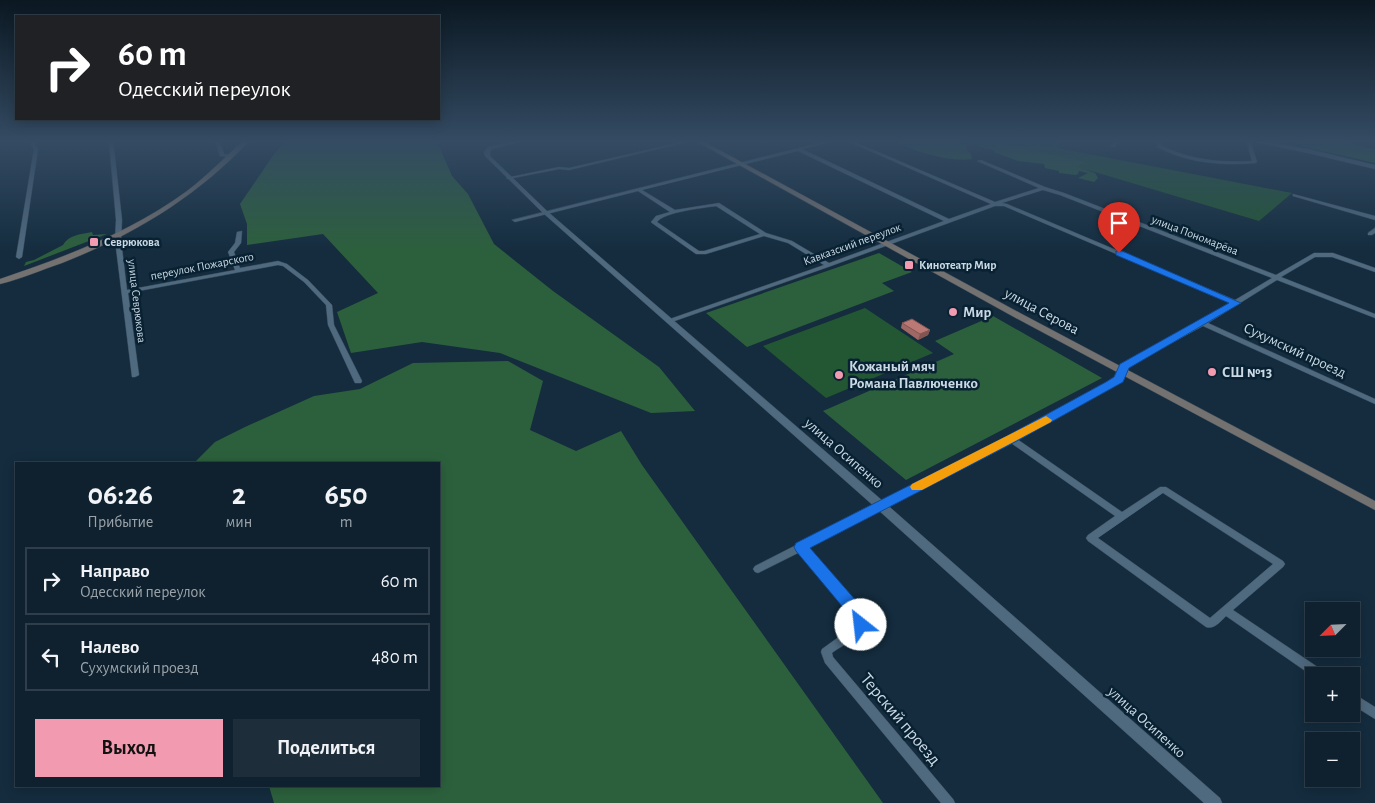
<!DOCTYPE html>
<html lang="ru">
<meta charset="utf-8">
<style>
:root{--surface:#0f212e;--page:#1d2e3a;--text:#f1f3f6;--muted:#9ba3aa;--line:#2f3e4a;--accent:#f29aaf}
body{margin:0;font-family:"Alegreya Sans",sans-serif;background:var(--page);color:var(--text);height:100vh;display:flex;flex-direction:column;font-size:19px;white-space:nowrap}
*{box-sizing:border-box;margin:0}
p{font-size:16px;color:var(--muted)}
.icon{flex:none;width:28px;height:28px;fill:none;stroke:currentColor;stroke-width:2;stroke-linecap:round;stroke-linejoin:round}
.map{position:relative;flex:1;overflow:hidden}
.side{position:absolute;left:15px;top:462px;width:425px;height:325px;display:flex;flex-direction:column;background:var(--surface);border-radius:0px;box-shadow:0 2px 12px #0003,0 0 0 1px var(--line)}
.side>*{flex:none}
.banner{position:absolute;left:15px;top:15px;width:425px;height:105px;border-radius:0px;box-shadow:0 2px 12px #0003,0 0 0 1px var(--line);background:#202124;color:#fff;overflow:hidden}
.needle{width:32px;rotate:246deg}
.fabs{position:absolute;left:1305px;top:602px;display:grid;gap:10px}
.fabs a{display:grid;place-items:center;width:55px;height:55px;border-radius:0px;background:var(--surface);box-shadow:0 2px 12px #0003,0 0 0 1px var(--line);font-size:25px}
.pin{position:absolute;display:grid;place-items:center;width:42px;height:42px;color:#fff;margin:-51px -21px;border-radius:50% 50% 50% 0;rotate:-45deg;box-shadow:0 0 5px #0007}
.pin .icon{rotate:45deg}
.me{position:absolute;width:55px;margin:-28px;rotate:331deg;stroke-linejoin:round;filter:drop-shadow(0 0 4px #0008)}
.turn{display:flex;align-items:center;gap:18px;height:105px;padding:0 20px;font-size:22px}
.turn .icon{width:65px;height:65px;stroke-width:2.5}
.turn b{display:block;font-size:35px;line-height:42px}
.eta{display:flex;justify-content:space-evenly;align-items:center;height:85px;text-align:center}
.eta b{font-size:30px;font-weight:700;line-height:35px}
.action{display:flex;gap:10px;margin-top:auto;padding:10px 20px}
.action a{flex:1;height:58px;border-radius:0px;background:var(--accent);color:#111;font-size:20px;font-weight:700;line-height:58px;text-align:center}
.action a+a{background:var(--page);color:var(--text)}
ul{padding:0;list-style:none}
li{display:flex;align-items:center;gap:15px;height:68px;margin:0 10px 8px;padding:0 10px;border:2px solid var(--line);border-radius:0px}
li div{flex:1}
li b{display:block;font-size:19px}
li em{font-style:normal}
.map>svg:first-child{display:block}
.green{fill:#235734}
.forest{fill:#2c603c}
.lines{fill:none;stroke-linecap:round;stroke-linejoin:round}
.minor-casing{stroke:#354756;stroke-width:1}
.tertiary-casing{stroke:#354756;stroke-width:1}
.secondary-casing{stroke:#354756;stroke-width:1}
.minor{fill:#4f697e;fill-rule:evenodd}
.tertiary{fill:#4f697e;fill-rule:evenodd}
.secondary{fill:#747171;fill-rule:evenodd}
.wall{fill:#a06864}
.shaded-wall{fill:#825551}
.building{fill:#ba7974;stroke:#825551}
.route{fill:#1a73e8;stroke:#114b97}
.slow{fill:#f59e0b}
.poi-dot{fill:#f29aaf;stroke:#092233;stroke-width:2}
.labels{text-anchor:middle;stroke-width:5;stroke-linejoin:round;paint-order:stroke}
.far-street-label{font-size:12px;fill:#cad9e4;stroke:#092233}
.far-poi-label{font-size:12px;font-weight:bold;fill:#cad9e4;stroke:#092233;text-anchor:start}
.street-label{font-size:15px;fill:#cad9e4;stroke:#092233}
.poi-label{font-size:15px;font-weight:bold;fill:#cad9e4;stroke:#092233;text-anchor:start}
.near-street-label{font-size:18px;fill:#cad9e4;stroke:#092233}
</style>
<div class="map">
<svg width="1375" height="803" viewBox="0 0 1375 803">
<rect width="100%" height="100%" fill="#142c3e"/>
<!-- green -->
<g class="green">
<path d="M894,140H1062L1058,148L1292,193L1259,221L1095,172L991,150L966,143V158Z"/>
<path d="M865,308L933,353L826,398L763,346Z"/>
</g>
<!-- forest -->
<g class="forest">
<path d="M287,140H438L437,141L452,176L468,194L494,244L553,291L659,367L695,411L651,413L500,353L422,342L351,353L337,312L378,293L323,234L247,245V224L240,204L274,154Z"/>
<path d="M890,140H958L971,154L972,159C949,163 911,150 890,140Z"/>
<path d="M1298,140H1335L1375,149V163L1300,146L1296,144Z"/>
<path d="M998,145L1022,148L1086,162L1079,165V168L1095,173L1098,178L1094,182L1078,178L1088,173L1079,171L1078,174L1076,175L1059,173V171L1045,168L1044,164L1018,161L993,152L999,148L995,146Z"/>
<path d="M92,232L93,235L107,234L24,266L26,262L34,260L63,245C68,235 82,234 92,232Z"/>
<path d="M879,253L912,272L882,283L894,291L747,347L706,313Z"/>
<path d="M993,316L1102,378L906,480L823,411L954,354L935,341Z"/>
<path d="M508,361L543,381L530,430L576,451L621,431L642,465L883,803H274L269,786H439V464H193L215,442L245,427L314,396L360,389L413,363Z"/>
</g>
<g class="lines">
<defs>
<g id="minor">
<path d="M34,140H38L35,145L38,149L22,257L19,259L16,257L34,149L31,145Z"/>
<path d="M109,140H113L122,220L121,240L127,290L235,270L228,252L235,243L237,232L242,231L241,243L234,252L240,268L278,261L287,264L308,280L332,305L334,325L362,381L361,383H355L354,381L328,325L326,305L304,282L283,266L278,265L128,293L139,375L135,377H132L115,240L116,220Z"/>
<path d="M690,140H696L569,170L559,169L508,179L506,178L559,167L569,168Z"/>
<path d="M831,140H837L802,149L949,219L991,204L845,140H850L995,202L1039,188L977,161L981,160L1045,187L1064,193L1276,275L1314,253H1333L1375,268V272L1332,257H1315L1281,277L1375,314V318L1277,280L1208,323L1375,399V404L1203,326L1127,367L1122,381L1017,439L1122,512L1160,487H1166L1283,561L1285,564L1283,567L1233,610L1325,672L1326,676L1314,677L1226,616C1221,621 1214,630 1206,627L1088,541L1086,538L1088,535L1115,516L1011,443L807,548L864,615C865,618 866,621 866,623C866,636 840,646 832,653L833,657L953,799L955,803H941L825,663L821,652L822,649L854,626L856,624L854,617L800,552L758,573L755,572L753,569L755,566L1008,437L1116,378L1122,365L1201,322L1231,303L1004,206H995L831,266L669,323L667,322L666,321L667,320L824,265L788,243L764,236L706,254H696L652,223L651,222L656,216L670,212L638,191L515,222L512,220ZM798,151L944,221L829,263L792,241L766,233L719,203L675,210L642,190ZM1043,190L1060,195L1272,278L1235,300L1007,204L1002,203ZM716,206L760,234L704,251H699L657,222C664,212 703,208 716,206ZM1163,493L1273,564L1210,618L1098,538Z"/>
<path d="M1115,140H1119L1115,147H1111V146Z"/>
<path d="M1158,140H1162L1161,145C1189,160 1222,163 1252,161L1246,140H1250L1257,162L1255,163C1222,166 1187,163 1157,147Z"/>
<path d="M1293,194L1375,216V220L1293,196Z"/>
<path d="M1375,228V233L1372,235H1368V233Z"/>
<path d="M1351,692L1375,707V719L1351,704Z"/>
</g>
<g id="tertiary">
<path d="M215,140H219L224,154L231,155V157L220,156Z"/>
<path d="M520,140H527L492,149L490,152V156L547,211L884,502L1220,798L1222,803H1204L876,508L543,213L485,156L484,152L488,147Z"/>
<path d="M1248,140H1256L1308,149L1375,165V169L1308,153L1250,141Z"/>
</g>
<g id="secondary">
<path d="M244,140H250C197,197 133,235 62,263C41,270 21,279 0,284V279C65,257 131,232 187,191C207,176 225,157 244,140Z"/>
<path d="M694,140H701L1020,313L1375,501V510L1014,317Z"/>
</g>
</defs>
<!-- minor casing -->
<use href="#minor" class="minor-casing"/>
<!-- tertiary casing -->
<use href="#tertiary" class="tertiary-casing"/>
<!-- secondary casing -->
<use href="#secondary" class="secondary-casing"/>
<!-- minor -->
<use href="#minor" class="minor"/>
<!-- tertiary -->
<use href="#tertiary" class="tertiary"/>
<!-- secondary -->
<use href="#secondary" class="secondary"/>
</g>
<!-- wall -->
<path class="wall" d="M902,323L930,330L928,335L918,340L901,328Z"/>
<!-- shaded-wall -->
<path class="shaded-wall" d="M930,330L928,335L918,340L920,334Z"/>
<!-- building -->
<path class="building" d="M912,319L930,330L920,334L902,323Z"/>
<!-- sky -->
<linearGradient id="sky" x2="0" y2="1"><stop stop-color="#0b1822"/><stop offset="0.56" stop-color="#344b63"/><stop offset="1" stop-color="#344b63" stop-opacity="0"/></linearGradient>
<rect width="1375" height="252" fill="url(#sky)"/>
<!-- route -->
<path class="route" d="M1116,251H1122L1241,303L1129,368L1123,382L1015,442L810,548L865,611L869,625L867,630L861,632L856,630L852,618L796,551L794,547L796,543L1007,436L1106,382L1114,377L1120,364L1229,303L1116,255Z"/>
<!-- slow -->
<path class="slow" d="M1046,416L1052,420L1051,422L922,490H912L910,487L912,484Z"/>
<!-- markers -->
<g class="poi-dot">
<rect x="89" y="237" width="10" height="10" rx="2.5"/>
<rect x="904" y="260" width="10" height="10" rx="2.5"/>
<circle cx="953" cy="312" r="5"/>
<circle cx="1212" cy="372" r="5"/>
<circle cx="839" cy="375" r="5"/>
</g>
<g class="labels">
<!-- far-street labels -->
<g class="far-street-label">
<text transform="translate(1195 235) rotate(21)" y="4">улица Пономарёва</text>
<text transform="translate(852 244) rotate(-20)" y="4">Кавказский переулок</text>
<text transform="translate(202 266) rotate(-11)" y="4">переулок Пожарского</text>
<text transform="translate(137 301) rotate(83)" y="4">улица Севрюкова</text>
</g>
<!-- far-poi labels -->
<g class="far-poi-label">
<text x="104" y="246">Севрюкова</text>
<text x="919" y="269">Кинотеатр Мир</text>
</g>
<!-- street labels -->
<g class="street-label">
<text transform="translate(1042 311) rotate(28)" y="5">улица Серова</text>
<text transform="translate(1295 350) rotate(25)" y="5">Сухумский проезд</text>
<text transform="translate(844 453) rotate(41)" y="5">улица Осипенко</text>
<text transform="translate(1147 722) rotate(42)" y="5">улица Осипенко</text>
</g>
<!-- poi labels -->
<g class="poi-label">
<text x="963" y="317">Мир</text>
<text x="849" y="371">Кожаный мяч<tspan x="849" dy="17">Романа Павлюченко</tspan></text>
<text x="1222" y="377">СШ №13</text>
</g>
<!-- near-street labels -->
<g class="near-street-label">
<text transform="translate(901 719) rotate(50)" y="6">Терский проезд</text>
</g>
</g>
</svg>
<div class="fabs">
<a><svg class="needle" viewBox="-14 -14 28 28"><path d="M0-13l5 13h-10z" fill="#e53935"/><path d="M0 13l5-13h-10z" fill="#9ba3aa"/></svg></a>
<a>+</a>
<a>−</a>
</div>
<div class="pin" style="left:1119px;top:253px;background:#d93025"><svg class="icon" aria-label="arrive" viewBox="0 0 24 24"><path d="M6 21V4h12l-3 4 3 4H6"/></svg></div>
<svg class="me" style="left:861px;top:625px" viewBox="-20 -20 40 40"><circle r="19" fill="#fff"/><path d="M0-13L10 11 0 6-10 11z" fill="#1a73e8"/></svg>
<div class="banner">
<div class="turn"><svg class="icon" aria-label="right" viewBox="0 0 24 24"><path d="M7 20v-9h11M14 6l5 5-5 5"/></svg><div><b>60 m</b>Одесский переулок</div></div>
</div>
<section class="side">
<div class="eta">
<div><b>06:26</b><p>Прибытие</p></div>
<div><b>2</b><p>мин</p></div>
<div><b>650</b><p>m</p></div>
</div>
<ul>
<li><svg class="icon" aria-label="right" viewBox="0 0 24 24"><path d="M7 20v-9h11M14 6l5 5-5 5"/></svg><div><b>Направо</b><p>Одесский переулок</p></div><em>60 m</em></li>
<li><svg class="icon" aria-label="left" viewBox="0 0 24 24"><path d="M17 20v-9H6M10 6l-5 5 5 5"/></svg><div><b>Налево</b><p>Сухумский проезд</p></div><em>480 m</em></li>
</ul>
<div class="action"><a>Выход</a><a>Поделиться</a></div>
</section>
</div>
